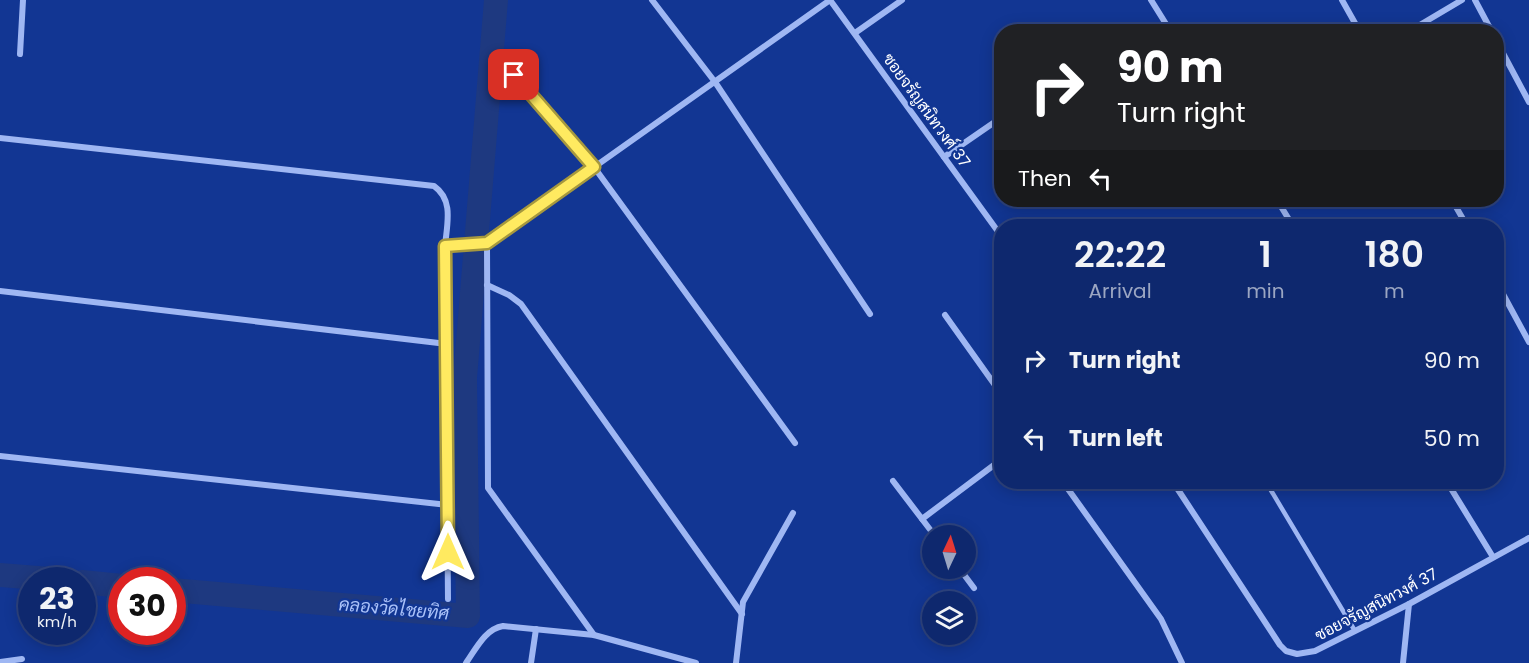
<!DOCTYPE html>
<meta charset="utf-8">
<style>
:root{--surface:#0e286e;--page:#173073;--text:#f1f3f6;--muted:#9ba6c2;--line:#2e4481}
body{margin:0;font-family:Poppins,Sarabun,sans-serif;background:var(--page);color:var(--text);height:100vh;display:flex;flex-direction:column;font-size:22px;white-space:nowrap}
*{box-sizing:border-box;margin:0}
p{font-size:20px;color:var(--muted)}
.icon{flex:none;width:33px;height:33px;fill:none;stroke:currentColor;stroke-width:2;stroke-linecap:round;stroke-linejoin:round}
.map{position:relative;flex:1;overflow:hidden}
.side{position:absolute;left:994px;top:219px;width:510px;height:270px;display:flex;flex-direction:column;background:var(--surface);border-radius:24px;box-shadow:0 3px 15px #0003,0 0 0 2px var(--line)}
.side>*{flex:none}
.guide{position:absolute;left:994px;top:24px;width:510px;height:183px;border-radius:24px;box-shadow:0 3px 15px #0003,0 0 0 2px var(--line);background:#202124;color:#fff;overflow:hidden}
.needle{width:39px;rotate:4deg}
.buttons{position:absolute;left:922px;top:525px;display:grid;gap:12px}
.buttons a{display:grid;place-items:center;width:54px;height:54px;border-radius:50%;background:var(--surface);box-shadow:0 3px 15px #0003,0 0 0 2px var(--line);font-size:30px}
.speed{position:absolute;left:18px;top:567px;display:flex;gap:12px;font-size:30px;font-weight:700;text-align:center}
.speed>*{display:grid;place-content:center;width:78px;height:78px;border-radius:50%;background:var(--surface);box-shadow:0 3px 15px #0003,0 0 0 2px var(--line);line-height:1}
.speed small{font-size:15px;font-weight:400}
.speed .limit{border:9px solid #d22;background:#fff;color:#111}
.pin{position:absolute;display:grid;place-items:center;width:51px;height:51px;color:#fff;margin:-26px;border-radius:12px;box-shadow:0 3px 9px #0006}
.me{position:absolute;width:66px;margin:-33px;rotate:0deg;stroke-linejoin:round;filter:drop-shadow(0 0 4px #0008)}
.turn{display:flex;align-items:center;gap:21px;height:126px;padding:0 24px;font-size:27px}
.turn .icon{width:78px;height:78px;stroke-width:2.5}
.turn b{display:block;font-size:42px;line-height:51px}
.then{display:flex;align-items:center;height:57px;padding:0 24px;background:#0003;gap:12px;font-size:22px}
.eta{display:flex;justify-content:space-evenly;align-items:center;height:102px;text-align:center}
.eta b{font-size:36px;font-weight:600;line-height:42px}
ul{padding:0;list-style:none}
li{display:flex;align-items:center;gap:18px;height:78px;padding:0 24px}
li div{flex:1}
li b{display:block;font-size:22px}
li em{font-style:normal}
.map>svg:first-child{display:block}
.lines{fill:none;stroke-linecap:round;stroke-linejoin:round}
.canal{stroke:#1e3980;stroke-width:24}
.lane{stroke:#9fb7f3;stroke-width:4.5}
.street{stroke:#9fb7f3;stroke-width:6}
.route-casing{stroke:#a6983e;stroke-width:15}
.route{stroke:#ffea60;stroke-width:10}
.labels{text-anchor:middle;stroke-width:4.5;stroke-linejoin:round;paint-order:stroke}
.street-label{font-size:16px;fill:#fff;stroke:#123693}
.water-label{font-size:18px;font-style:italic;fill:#abc2f9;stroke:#123693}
</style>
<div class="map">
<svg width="1529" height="663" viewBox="0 0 1529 663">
<rect width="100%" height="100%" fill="#123693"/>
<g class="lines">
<!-- canal -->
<g class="canal">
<path d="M0,575L63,580"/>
<path d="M82,582L122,586"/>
<path d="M172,590L468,616L465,378L496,0"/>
</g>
<!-- lane -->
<path class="lane" d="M1266,482L1355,631"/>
<!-- street -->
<g class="street">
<path d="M652,0L715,82L870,314"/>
<path d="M830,0L1002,237"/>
<path d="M1151,0L1171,32"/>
<path d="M1342,0L1360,32"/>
<path d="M1475,0L1492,32"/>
<path d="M1408,32L1462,0"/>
<path d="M855,33L902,0"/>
<path d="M1497,42L1529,102"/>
<path d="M20,54L23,0"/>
<path d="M514,75L594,167L795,443"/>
<path d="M0,138L434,186C454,200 447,224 445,246L448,599"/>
<path d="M944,157L1002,117"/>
<path d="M1277,200L1293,226"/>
<path d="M1452,200L1467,226"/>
<path d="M487,243L488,488L594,635"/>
<path d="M445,246L487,243L830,0"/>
<path d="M1497,283L1529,342"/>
<path d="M487,285L509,295L521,304L742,614"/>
<path d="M0,291L447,344"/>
<path d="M945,315L1002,395"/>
<path d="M0,456L448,505"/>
<path d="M893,481L922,519L1002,459"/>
<path d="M1063,482L1161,619L1182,663"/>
<path d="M1173,482L1280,645L1286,651L1297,654L1315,651L1409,604L1529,538"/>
<path d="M1447,482L1493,557"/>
<path d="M922,519L935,536"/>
<path d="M959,568L974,588"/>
<path d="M0,662L22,659"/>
<path d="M466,663C476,649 485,629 503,626L594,635L696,663"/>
<path d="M531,663L536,629"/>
<path d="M736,663L743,602L793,513"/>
<path d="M1403,663L1409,604"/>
</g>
</g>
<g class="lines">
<defs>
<path id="route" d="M448,552L445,246L487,243L594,167L514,75"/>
</defs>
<!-- route casing -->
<use href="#route" class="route-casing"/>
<!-- route -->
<use href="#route" class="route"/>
</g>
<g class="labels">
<!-- street labels -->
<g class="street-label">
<text transform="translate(927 110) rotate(54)" y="6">ซอยจรัญสนิทวงศ์ 37</text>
<text transform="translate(1376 604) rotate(-28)" y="6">ซอยจรัญสนิทวงศ์ 37</text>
</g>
<!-- water labels -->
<g class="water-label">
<text transform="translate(394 609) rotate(5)" y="6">คลองวัดไชยทิศ</text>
</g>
</g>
</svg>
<div class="buttons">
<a><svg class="needle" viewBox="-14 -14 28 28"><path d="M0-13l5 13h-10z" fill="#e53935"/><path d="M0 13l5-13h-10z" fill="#9ba6c2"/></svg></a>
<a><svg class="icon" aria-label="layers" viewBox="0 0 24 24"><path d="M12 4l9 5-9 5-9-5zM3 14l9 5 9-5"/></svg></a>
</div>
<div class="speed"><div>23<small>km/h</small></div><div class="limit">30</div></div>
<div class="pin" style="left:514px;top:75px;background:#d93025"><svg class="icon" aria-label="arrive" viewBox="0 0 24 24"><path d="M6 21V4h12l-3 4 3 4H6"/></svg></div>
<svg class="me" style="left:448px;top:552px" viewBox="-20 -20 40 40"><path d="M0-17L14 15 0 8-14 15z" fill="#ffea60" stroke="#fff" stroke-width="4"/></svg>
<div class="guide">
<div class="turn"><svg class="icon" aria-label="right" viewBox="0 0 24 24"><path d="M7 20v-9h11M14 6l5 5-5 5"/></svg><div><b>90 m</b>Turn right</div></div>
<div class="then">Then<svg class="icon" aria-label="left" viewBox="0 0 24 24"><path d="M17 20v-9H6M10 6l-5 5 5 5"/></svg></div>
</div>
<section class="side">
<div class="eta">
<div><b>22:22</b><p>Arrival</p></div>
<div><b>1</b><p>min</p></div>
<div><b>180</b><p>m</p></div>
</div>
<ul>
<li><svg class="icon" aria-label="right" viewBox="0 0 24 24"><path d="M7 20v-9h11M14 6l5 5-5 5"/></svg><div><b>Turn right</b></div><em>90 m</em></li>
<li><svg class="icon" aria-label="left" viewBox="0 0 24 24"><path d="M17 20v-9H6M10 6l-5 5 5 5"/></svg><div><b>Turn left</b></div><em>50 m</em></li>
</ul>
</section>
</div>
